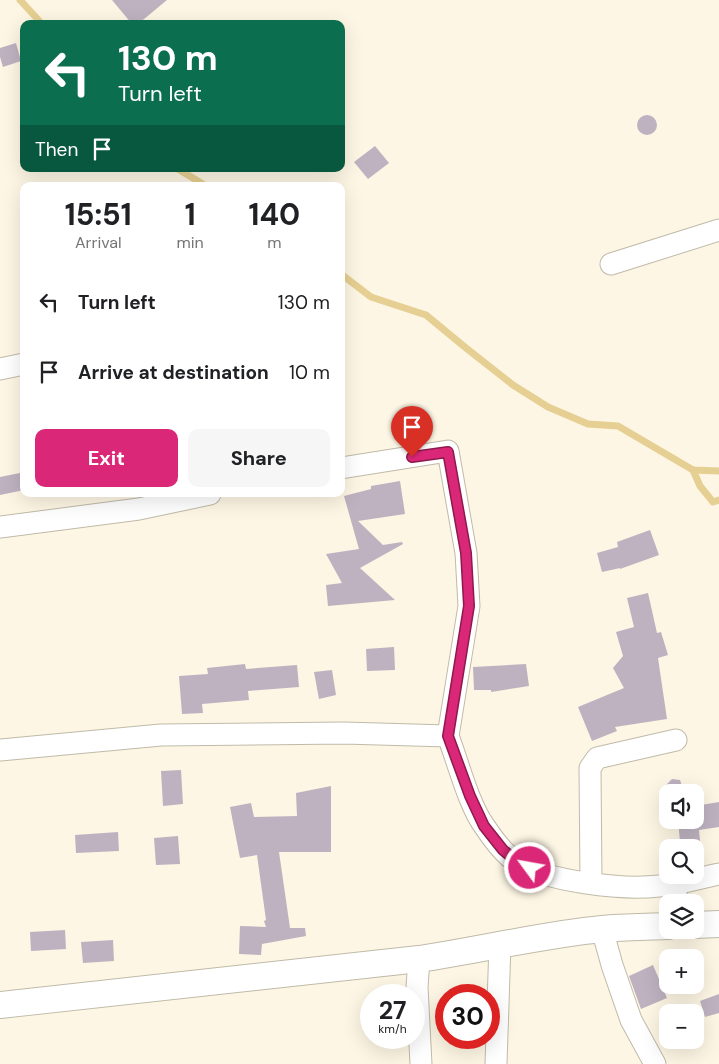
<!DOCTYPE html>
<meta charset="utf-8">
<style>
:root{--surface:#fff;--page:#f6f6f6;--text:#202124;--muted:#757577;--accent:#db2777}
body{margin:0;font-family:"DM Sans",sans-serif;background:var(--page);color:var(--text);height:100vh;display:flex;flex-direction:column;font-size:19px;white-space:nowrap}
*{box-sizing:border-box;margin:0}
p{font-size:16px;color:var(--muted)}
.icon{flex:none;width:28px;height:28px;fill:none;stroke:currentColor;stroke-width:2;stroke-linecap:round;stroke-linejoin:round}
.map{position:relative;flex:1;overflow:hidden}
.sheet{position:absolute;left:20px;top:182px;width:325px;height:315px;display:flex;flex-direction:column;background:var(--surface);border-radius:10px;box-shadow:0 5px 20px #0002}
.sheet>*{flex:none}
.banner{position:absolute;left:20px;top:20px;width:325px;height:152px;border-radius:10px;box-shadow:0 5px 20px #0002;background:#0b6e4f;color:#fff;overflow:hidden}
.controls{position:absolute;left:659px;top:784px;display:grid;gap:10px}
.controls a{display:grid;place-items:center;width:45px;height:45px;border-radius:10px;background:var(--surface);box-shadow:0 5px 20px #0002;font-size:25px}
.speed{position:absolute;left:360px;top:984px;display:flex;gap:10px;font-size:25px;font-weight:700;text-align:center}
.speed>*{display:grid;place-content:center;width:65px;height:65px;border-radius:50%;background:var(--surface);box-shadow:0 5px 20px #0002;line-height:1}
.speed small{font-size:12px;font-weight:400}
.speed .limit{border:8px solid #d22;background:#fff;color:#111}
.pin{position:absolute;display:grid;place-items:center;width:42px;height:42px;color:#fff;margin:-51px -21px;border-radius:50% 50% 50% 0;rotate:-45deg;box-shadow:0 0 5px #0007}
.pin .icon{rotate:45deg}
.me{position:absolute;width:55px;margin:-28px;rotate:302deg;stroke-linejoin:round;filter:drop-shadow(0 0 4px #0008)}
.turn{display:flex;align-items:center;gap:18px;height:105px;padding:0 15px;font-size:22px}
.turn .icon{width:65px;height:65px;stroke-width:2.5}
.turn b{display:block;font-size:35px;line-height:42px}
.then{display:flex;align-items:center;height:48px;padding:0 15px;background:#0003;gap:10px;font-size:19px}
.eta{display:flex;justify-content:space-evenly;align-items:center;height:85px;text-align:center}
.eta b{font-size:30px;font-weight:700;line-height:35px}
.action{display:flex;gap:10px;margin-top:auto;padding:10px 15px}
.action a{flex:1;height:58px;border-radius:10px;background:var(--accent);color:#fff;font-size:20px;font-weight:700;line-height:58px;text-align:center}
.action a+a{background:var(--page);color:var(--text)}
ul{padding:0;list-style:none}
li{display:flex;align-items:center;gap:15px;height:70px;padding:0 15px}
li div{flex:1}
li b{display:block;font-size:19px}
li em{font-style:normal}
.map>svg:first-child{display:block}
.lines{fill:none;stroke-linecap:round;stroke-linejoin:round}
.stream{stroke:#e6cf92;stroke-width:7}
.building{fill:#beb2c0}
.minor-casing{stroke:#c0baa9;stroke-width:23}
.tertiary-casing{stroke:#c0baa9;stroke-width:28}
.minor{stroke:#fff;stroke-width:21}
.tertiary{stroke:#fff;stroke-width:26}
.route-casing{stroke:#8e194d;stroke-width:12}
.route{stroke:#db2777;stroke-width:9}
</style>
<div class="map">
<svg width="719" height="1064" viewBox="0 0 719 1064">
<rect width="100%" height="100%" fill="#fdf6e4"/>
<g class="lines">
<!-- stream -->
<g class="stream">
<path d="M20,0L42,24"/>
<path d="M178,169L206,186"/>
<path d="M341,274L371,297L426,315L466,348L513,385L548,407L588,424L618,426L693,470L719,471"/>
<path d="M693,470L700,486L713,502L719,500"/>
</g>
</g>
<!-- building -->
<g class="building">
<path d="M112,0H167L138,24H132Z"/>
<path d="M16,43L21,61L3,67L0,57V48Z"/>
<circle cx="647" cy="125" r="10"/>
<path d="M375,146L389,163L368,179L354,162Z"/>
<path d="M20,473L24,490L0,495V477Z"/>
<path d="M400,481L405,514L358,521L383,545L402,542L403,544L360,568L395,600L328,606L326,585L342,583L326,554L359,549L344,496L371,489V486Z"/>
<path d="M650,530L659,555L620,569V568L602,572L597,553L618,547L617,542Z"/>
<path d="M648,593L657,633L661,632L668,655L658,658L667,719L615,727L617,731L592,741L578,707L624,688L613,668L623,656L616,632L634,627L627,598Z"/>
<path d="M394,647L395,670L367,671L366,649Z"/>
<path d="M245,664L246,669L297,665L299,687L248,691L249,700L202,704L203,713L182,714L179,676L208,674L207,668Z"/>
<path d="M526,664L529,686L491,692V690H474L473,667Z"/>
<path d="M332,670L336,695L319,699L314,672Z"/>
<path d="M181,770L183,804L163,806L161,771Z"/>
<path d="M672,779L680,780L684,792H668L667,795L664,790L665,786Z"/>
<path d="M331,786V852H279L290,928H305L306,936L262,944L261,955L239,954L240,926L266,927L264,921L266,920L257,855L240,858L230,807L251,803L254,817L297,816L296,793Z"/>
<path d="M719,802V827L699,830L700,841L680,842L678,820H695V806Z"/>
<path d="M118,832L119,851L76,853L75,835Z"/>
<path d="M178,836L180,864L156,865L154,838Z"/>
<path d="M65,930L66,949L31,951L30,932Z"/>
<path d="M113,940L114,961L83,963L81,942Z"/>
<path d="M653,965L667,998L641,1009L629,976Z"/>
<path d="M719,994V1013L705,1017L700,1001Z"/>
</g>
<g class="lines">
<defs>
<g id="minor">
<path d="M611,264L719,230"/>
<path d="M0,369L24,364"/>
<path d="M0,527L139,509L210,494"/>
<path d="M448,736C458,762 469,806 485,827C493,839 503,853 515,861C546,882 623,890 659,886C680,884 699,878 719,874"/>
<path d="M0,750L161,735L344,733L448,736L469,606L466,553L448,451L341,468"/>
<path d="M591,883L590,768L597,758L676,740"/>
<path d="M675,884L677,902"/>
<path d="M602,929L612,965L631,1020L655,1064"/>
<path d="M419,959L417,987L421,1064"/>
<path d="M496,1064L500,944"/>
</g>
<g id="tertiary">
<path d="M695,925L719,924"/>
<path d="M0,1005L419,959C480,950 541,935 602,929C624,927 646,927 668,926"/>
</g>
</defs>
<!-- minor casing -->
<use href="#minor" class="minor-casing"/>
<!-- tertiary casing -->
<use href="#tertiary" class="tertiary-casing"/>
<!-- minor -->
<use href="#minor" class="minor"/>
<!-- tertiary -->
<use href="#tertiary" class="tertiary"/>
</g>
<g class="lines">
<defs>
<path id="route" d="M412,457L448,452L466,553L469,606L448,736L470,796L484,826L503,850L516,861L530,868"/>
</defs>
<!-- route casing -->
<use href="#route" class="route-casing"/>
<!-- route -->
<use href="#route" class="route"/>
</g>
</svg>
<div class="controls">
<a><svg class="icon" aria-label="sound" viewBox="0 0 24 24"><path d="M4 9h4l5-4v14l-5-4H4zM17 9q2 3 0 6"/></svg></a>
<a><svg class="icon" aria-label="search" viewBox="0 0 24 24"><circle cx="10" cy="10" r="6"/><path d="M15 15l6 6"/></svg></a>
<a><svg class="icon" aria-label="layers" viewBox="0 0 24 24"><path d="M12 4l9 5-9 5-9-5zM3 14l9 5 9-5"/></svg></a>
<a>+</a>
<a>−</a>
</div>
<div class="speed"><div>27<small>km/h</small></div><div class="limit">30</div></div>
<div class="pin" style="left:412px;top:457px;background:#d93025"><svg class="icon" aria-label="arrive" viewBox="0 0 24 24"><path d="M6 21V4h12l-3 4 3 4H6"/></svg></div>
<svg class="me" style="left:530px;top:868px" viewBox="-20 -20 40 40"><circle r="17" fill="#db2777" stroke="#fff" stroke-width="3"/><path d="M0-11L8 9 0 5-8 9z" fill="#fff"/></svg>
<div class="banner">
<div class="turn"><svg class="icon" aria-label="left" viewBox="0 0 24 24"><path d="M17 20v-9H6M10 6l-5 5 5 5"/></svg><div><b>130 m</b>Turn left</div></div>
<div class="then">Then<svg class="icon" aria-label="arrive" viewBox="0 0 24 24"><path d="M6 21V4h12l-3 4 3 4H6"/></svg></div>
</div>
<section class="sheet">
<div class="eta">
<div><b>15:51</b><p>Arrival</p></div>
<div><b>1</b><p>min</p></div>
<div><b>140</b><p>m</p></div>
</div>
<ul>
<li><svg class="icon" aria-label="left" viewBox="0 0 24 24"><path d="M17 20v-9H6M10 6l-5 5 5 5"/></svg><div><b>Turn left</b></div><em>130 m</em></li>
<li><svg class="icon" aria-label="arrive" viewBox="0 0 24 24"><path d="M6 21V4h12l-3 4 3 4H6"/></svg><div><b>Arrive at destination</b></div><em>10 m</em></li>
</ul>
<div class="action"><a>Exit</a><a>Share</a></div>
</section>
</div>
